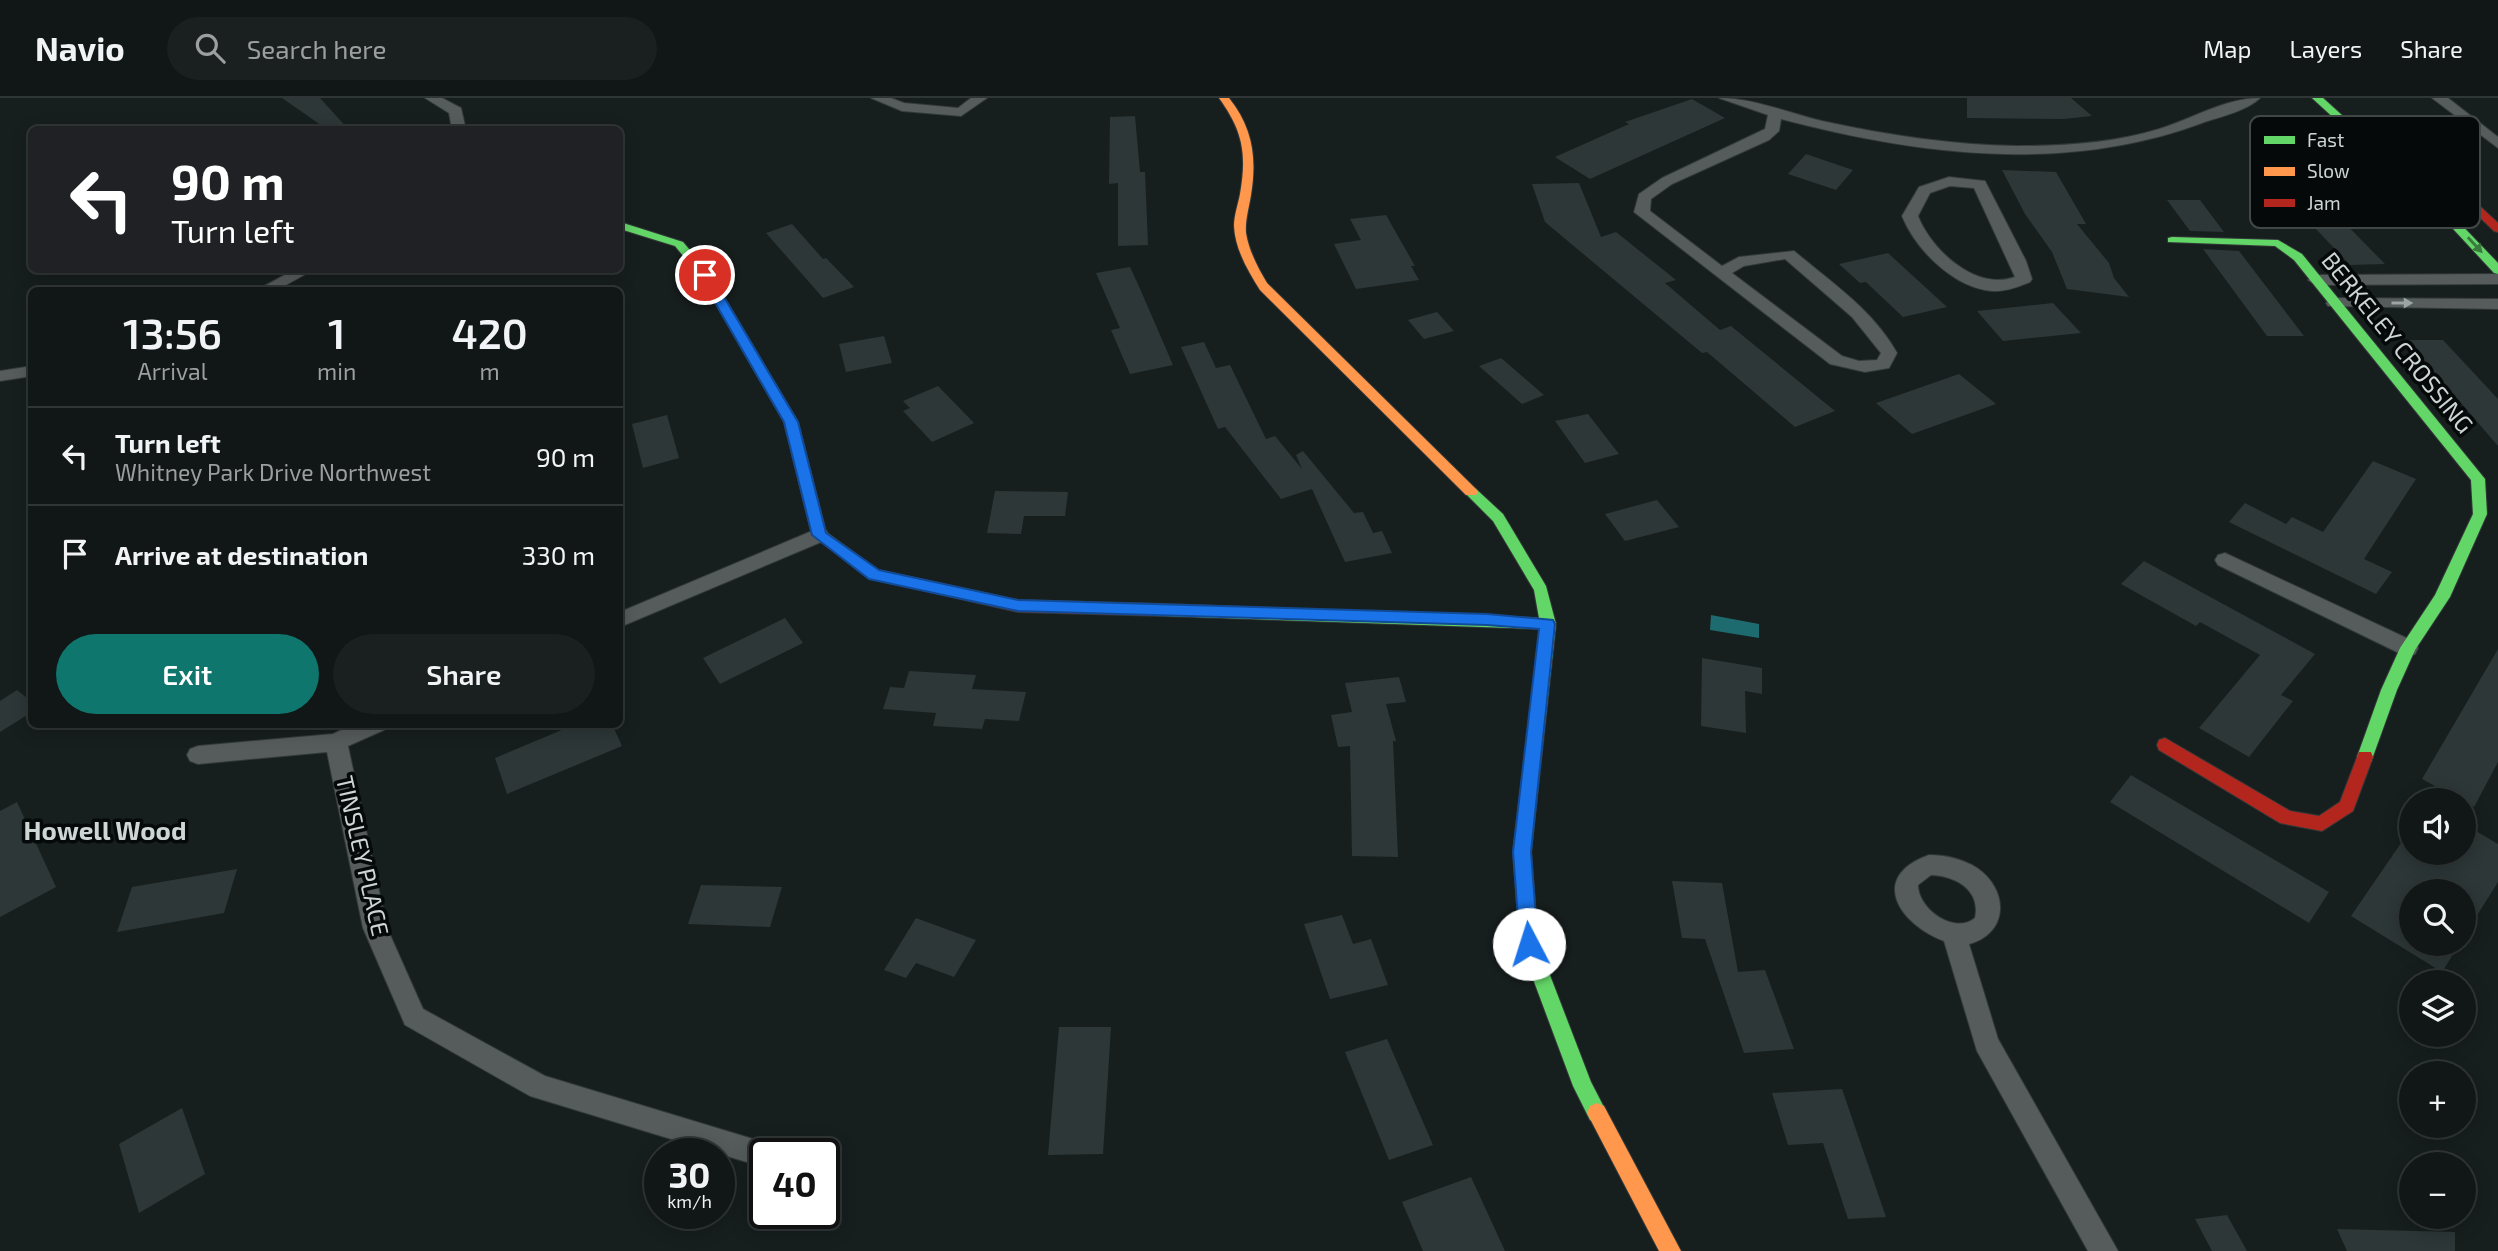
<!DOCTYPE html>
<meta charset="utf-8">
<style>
:root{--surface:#111616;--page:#1a1f1f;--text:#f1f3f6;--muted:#9c9fa1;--line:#303535;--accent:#0f766e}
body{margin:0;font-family:"Exo 2",sans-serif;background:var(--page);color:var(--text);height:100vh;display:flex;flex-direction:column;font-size:26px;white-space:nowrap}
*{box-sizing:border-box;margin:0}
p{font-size:23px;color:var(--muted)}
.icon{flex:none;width:38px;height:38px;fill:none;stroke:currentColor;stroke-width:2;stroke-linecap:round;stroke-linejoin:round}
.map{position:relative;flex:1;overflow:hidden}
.details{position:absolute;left:28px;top:189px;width:595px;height:441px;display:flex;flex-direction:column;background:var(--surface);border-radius:10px;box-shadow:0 4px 18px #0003,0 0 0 2px var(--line)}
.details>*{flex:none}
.hud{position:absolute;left:28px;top:28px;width:595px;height:147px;border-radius:10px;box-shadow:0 4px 18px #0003,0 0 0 2px var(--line);background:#202124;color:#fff;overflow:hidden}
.fabs{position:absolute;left:2399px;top:690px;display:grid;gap:14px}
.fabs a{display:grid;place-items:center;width:77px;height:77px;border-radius:50%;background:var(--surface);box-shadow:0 4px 18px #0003,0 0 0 2px var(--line);font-size:35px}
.speed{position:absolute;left:644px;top:1040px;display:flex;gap:14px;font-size:35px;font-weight:700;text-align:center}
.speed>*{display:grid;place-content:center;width:91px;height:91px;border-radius:50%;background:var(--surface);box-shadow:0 4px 18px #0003,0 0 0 2px var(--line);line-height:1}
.speed small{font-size:18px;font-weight:400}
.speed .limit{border:4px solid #111;border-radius:10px;background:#fff;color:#111}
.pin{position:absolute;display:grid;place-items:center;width:60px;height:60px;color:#fff;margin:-30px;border:4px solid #fff;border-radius:50%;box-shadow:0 2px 7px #0007}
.me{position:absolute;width:77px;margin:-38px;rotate:355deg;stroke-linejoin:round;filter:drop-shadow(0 0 5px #0008)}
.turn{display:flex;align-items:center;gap:24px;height:147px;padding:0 28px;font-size:32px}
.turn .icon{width:91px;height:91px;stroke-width:2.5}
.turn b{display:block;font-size:49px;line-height:60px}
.eta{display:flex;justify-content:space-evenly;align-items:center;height:119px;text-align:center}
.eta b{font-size:42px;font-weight:600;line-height:49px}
.action{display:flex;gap:14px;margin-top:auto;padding:14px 28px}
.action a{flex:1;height:80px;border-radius:42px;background:var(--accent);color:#fff;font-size:28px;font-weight:600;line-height:80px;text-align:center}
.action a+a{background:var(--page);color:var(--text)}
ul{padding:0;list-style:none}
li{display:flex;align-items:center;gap:21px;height:98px;padding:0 28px;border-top:2px solid var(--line)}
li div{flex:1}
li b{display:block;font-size:26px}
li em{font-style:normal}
header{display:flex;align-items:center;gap:42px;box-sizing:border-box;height:98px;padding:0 35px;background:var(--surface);border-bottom:2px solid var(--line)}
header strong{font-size:33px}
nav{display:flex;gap:38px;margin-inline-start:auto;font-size:24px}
.search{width:490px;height:63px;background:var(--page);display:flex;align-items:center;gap:18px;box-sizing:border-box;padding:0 24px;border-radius:38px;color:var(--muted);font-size:26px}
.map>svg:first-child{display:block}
.water{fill:#1e6b6f}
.building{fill:#2d3737}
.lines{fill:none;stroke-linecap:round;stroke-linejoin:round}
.street-casing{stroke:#333939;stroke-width:2}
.fast-casing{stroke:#333939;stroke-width:2}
.slow-casing{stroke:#333939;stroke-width:2}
.jam-casing{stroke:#333939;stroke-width:2}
.street{fill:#565b5b;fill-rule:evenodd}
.fast{fill:#63d668;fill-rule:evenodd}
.slow{fill:#ff974d;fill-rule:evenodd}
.jam{fill:#b3261e;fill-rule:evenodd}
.oneway{fill:#397a3d}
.oneway2{fill:#9da4a4}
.route{fill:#1a73e8;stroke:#114b97;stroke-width:2}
.labels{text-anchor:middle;stroke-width:7;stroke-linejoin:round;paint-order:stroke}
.street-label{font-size:24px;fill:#cdd5d5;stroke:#050909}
.neighbourhood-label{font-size:26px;font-weight:bold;fill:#cdd5d5;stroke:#050909}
.key{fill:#050909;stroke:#414646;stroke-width:2}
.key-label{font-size:19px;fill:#cdd5d5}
</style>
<header>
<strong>Navio</strong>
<div class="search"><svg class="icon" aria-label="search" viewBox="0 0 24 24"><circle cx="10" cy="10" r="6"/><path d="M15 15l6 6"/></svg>Search here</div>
<nav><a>Map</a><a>Layers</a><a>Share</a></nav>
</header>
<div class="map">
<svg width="2498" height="1153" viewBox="0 0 2498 1153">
<rect width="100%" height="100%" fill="#171e1e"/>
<!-- water -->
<path class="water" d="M1711,517L1759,526V540L1710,532Z"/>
<!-- building -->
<g class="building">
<path d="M282,0H320L349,32H328Z"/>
<path d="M1967,0H2071L2092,18L2064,21L1967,20Z"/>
<path d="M1692,1L1725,20L1590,81L1555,59L1629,26L1625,24Z"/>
<path d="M1135,18L1140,74H1145L1148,147L1118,148V85L1109,86L1110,19Z"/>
<path d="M1806,56L1853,72L1836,92L1788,76Z"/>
<path d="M2002,72L2056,74L2086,126H2077L2109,165L2114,180L2129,199L2067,191L2052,154L2025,116Z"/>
<path d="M1579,85L1601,139L1616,134L1676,182L1665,185L1720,232L1731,228L1835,313L1795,329L1707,254L1702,255L1545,124L1532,86Z"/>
<path d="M2167,102H2200L2224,134L2190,133Z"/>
<path d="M2332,112L2385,166L2350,167L2299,113Z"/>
<path d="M1386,117L1415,168H1411L1419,182L1356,191L1334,146L1361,142L1350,121Z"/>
<path d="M792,126L823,161L826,160L854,189L823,200L766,135Z"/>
<path d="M2203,151L2239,153L2304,238H2267Z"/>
<path d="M1888,155L1947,209L1903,219L1866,184L1860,185L1839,166Z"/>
<path d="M1130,169L1141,193L1173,267L1130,276L1111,232L1120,230L1096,175Z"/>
<path d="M2053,205L2081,235L2003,243L1977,213Z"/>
<path d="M1437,214L1454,233L1424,241L1408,222Z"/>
<path d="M884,238L892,265L846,274L839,246Z"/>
<path d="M2407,242H2443L2498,301V348Z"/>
<path d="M1204,244L1216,270L1230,267L1266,341L1275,338L1302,371L1296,357L1303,353L1354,415L1363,414L1373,435L1382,433L1392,455L1345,464L1312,391L1281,401L1225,329L1218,331L1181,249Z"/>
<path d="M1501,260L1544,297L1522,306L1479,268Z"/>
<path d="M1959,276L1996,306L1912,336L1876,305Z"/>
<path d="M938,288L974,325L932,344L903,313L910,310L903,303Z"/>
<path d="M1588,316L1619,356L1585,365L1555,323Z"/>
<path d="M667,317L679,360L643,370L632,326Z"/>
<path d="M2373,363L2416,381L2364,461L2392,474L2376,496L2229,424L2245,405L2286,426L2292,419L2323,434Z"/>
<path d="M995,393L1068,394L1065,418H1024L1021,436L987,435Z"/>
<path d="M1657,402L1679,429L1625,443L1605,416Z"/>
<path d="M2144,463L2315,556L2281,597L2293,603L2249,659L2199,630L2260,557L2200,524L2196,528L2121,486Z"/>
<path d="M785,520L803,545L720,586L703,560Z"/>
<path d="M2498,551V664L2474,709L2422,681Z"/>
<path d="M1702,560L1762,570V596L1745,593L1746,635L1701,628Z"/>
<path d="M909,573L976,577L972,591L1026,594L1019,623L985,621L982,631L933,628L936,615L883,611L890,589L904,590Z"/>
<path d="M1399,579L1406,604L1386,606L1396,643H1393L1398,759L1352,758L1350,648L1338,649L1331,617L1352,614L1345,585Z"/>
<path d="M17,592L32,604V614L0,634V603Z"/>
<path d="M576,626H612L622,648L507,696L495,660Z"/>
<path d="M2131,677L2329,794L2309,825L2110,704Z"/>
<path d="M17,704L56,789L0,819V713Z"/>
<path d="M2464,726L2498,746V784L2464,838V793H2412V845H2460L2442,874L2351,818L2412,729V754H2464Z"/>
<path d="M237,771L224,815L117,834L132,789Z"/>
<path d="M1672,783L1722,785L1738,874L1765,872L1794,951L1744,955L1705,841L1682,840Z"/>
<path d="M701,787L782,789L770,829L688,826Z"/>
<path d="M1342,817L1353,846L1371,841L1388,887L1330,901L1304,826Z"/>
<path d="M916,820L976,842L954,879L916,865L906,880L884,872Z"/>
<path d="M1059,929H1111L1103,1056L1048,1057Z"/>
<path d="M1387,941L1433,1047L1389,1062L1345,954Z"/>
<path d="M1842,991L1886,1119L1848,1121L1823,1045L1788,1047L1772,995Z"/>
<path d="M182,1010L205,1076L139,1115L119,1046Z"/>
<path d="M1471,1079L1505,1153H1423L1402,1104Z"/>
<path d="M2227,1117L2247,1153H2212L2195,1121Z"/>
<path d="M2337,1131L2455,1134V1153H2347Z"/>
</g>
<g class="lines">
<defs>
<g id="street">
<path d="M425,0H442L461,10L466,32H452L449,15Z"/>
<path d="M871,0H891L904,5L958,10L971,0H987L961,18L902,13Z"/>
<path d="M1719,0C1754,0 1788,15 1822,23C1886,37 1952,47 2017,48C2065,48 2114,45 2159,31C2192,21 2225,0 2260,0C2247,13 2219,19 2202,25C2065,76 1918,57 1781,21L1779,33L1769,42L1672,86L1651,101L1650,113L1722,168L1739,159L1794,153C1831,184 1873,212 1897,255L1889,270L1865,274L1830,266L1634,114L1639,96L1662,80L1765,31L1768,17ZM1785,161L1852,219L1881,255L1877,262L1859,263L1842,258L1732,175L1744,168Z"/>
<path d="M2432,0H2448L2498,39V50Z"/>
<path d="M1949,79L1985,83L2026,163L2032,181L2030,184C2018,189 2005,194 1992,193C1954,190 1916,152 1902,118L1919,89ZM1950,88L1974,90L2015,179C1976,193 1932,153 1918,118L1930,95Z"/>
<path d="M294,172H313L277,192H257Z"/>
<path d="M2498,176V186L2316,187L2308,182L2316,177Z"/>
<path d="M2334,200L2498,201V211L2328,208L2326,205Z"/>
<path d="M32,268V278L0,283V273Z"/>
<path d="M819,430L826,432L829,437L826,442L620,529V514Z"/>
<path d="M2225,455L2415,544L2418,550L2415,556L2408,558L2401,556L2218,467L2215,462L2218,457Z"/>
<path d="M354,626H387L384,632L348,648L387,830L423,911L545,978L763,1044L767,1053L763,1062L753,1066L530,998L405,927L363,830L327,654L198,666L190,663L187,657L190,651L198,648L333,636Z"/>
<path d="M1929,757C1945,757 1963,761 1977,770C2009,792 2009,835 1969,846L1998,941L2118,1153H2088L1977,953L1944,843C1899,826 1868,779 1929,757ZM1931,777C1956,778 1981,792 1975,820C1954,837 1918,811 1918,787Z"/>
</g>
<g id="fast">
<path d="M2312,0H2323L2451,116L2498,165V176L2494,175L2443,120Z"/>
<path d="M620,124L683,144L711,177L798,324L826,434L878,472L880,476L878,480H868L812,437L784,324L700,178L675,148L620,131Z"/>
<path d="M2172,139L2278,142L2302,156L2485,381L2487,416L2450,499L2415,552L2397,592L2371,664H2359L2357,659L2381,592L2400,550L2435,497L2473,416L2471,382L2294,162L2275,148L2168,144V140Z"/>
<path d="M1471,389L1476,391L1503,416L1546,488L1556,526L1531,754L1538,846L1591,984L1607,1015L1604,1022L1597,1025L1590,1022L1573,988L1520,846L1513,754L1540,531L1165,518L1157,512L1165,506L1539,520L1534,492L1493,423L1464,394Z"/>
</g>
<g id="slow">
<path d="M1219,0H1229C1253,30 1257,60 1251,97C1249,110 1245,122 1246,135C1249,153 1258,170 1267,185L1476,391L1478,394L1476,397H1466L1260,192C1248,173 1235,151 1234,128C1234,117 1238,107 1240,96C1247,56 1243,33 1219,0Z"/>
<path d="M1597,1005L1604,1008L1681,1153H1659L1587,1015L1590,1008Z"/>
</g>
<g id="jam">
<path d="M2434,66L2498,125V134L2494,133L2430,71L2429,69Z"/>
<path d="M873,471L1018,502L1165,506L1173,512L1165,518L1018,514L868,480L866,476L868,472Z"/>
<path d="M2165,640L2290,713L2319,718L2340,704L2359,654H2371L2373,659L2353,713L2322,733L2280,725L2159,652L2157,647L2159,642Z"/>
</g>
</defs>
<!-- street casing -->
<use href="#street" class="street-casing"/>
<!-- fast casing -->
<use href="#fast" class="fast-casing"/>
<!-- slow casing -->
<use href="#slow" class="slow-casing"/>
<!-- jam casing -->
<use href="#jam" class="jam-casing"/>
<!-- street -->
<use href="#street" class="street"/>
<!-- fast -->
<use href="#fast" class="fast"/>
<!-- slow -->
<use href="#slow" class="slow"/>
<!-- jam -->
<use href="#jam" class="jam"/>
</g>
<!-- one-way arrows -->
<defs><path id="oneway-solid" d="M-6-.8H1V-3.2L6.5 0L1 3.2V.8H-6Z" transform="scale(1.75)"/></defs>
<use class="oneway" href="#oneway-solid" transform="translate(2475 147) rotate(47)"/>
<use class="oneway2" href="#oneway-solid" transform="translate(2402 205)"/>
<!-- route -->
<path class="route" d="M705,173L711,177L798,324L826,435L879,472L1018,502L1487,516L1553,522L1555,526L1531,754L1538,846L1536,851L1529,854L1523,851L1520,846L1513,754L1539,531L1487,527L1018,513L869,481L812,437L784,324L699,177Z"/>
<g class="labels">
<!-- street labels -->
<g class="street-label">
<text transform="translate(2397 245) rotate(51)" y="8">BERKELEY CROSSING</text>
<text transform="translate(362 758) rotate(77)" y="8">TINSLEY PLACE</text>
</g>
<!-- neighbourhood labels -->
<g class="neighbourhood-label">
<text x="105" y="742">Howell Wood</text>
</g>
</g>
<!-- legend -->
<rect x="2250" y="18" width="230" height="112" rx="10" class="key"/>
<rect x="2264" y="38" width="31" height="8" fill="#63d668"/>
<rect x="2264" y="69" width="31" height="9" fill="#ff974d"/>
<rect x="2264" y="101" width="31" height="8" fill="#b3261e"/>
<g class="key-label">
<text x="2307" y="49">Fast</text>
<text x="2307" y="80">Slow</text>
<text x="2307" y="112">Jam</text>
</g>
</svg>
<div class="fabs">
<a><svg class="icon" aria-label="sound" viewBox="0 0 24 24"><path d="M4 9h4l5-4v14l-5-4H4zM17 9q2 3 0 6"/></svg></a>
<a><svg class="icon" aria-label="search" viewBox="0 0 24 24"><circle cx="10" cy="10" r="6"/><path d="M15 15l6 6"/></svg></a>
<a><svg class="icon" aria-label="layers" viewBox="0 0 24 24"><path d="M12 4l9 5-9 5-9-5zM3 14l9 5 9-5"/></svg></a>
<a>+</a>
<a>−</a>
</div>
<div class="speed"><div>30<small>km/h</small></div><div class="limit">40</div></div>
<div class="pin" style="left:705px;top:177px;background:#d93025"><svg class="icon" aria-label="arrive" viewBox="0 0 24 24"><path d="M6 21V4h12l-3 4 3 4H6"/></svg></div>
<svg class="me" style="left:1529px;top:846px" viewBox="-20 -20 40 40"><circle r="19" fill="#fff"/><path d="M0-13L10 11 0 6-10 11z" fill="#1a73e8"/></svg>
<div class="hud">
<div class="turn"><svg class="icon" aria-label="left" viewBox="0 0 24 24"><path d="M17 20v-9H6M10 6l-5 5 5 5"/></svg><div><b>90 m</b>Turn left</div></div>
</div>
<section class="details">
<div class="eta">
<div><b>13:56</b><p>Arrival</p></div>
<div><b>1</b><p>min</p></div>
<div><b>420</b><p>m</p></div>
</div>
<ul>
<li><svg class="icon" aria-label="left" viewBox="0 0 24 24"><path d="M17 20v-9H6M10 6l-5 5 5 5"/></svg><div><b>Turn left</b><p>Whitney Park Drive Northwest</p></div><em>90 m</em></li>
<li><svg class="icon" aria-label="arrive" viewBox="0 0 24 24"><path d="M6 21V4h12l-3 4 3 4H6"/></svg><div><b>Arrive at destination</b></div><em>330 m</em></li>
</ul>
<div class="action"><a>Exit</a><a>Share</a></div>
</section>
</div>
